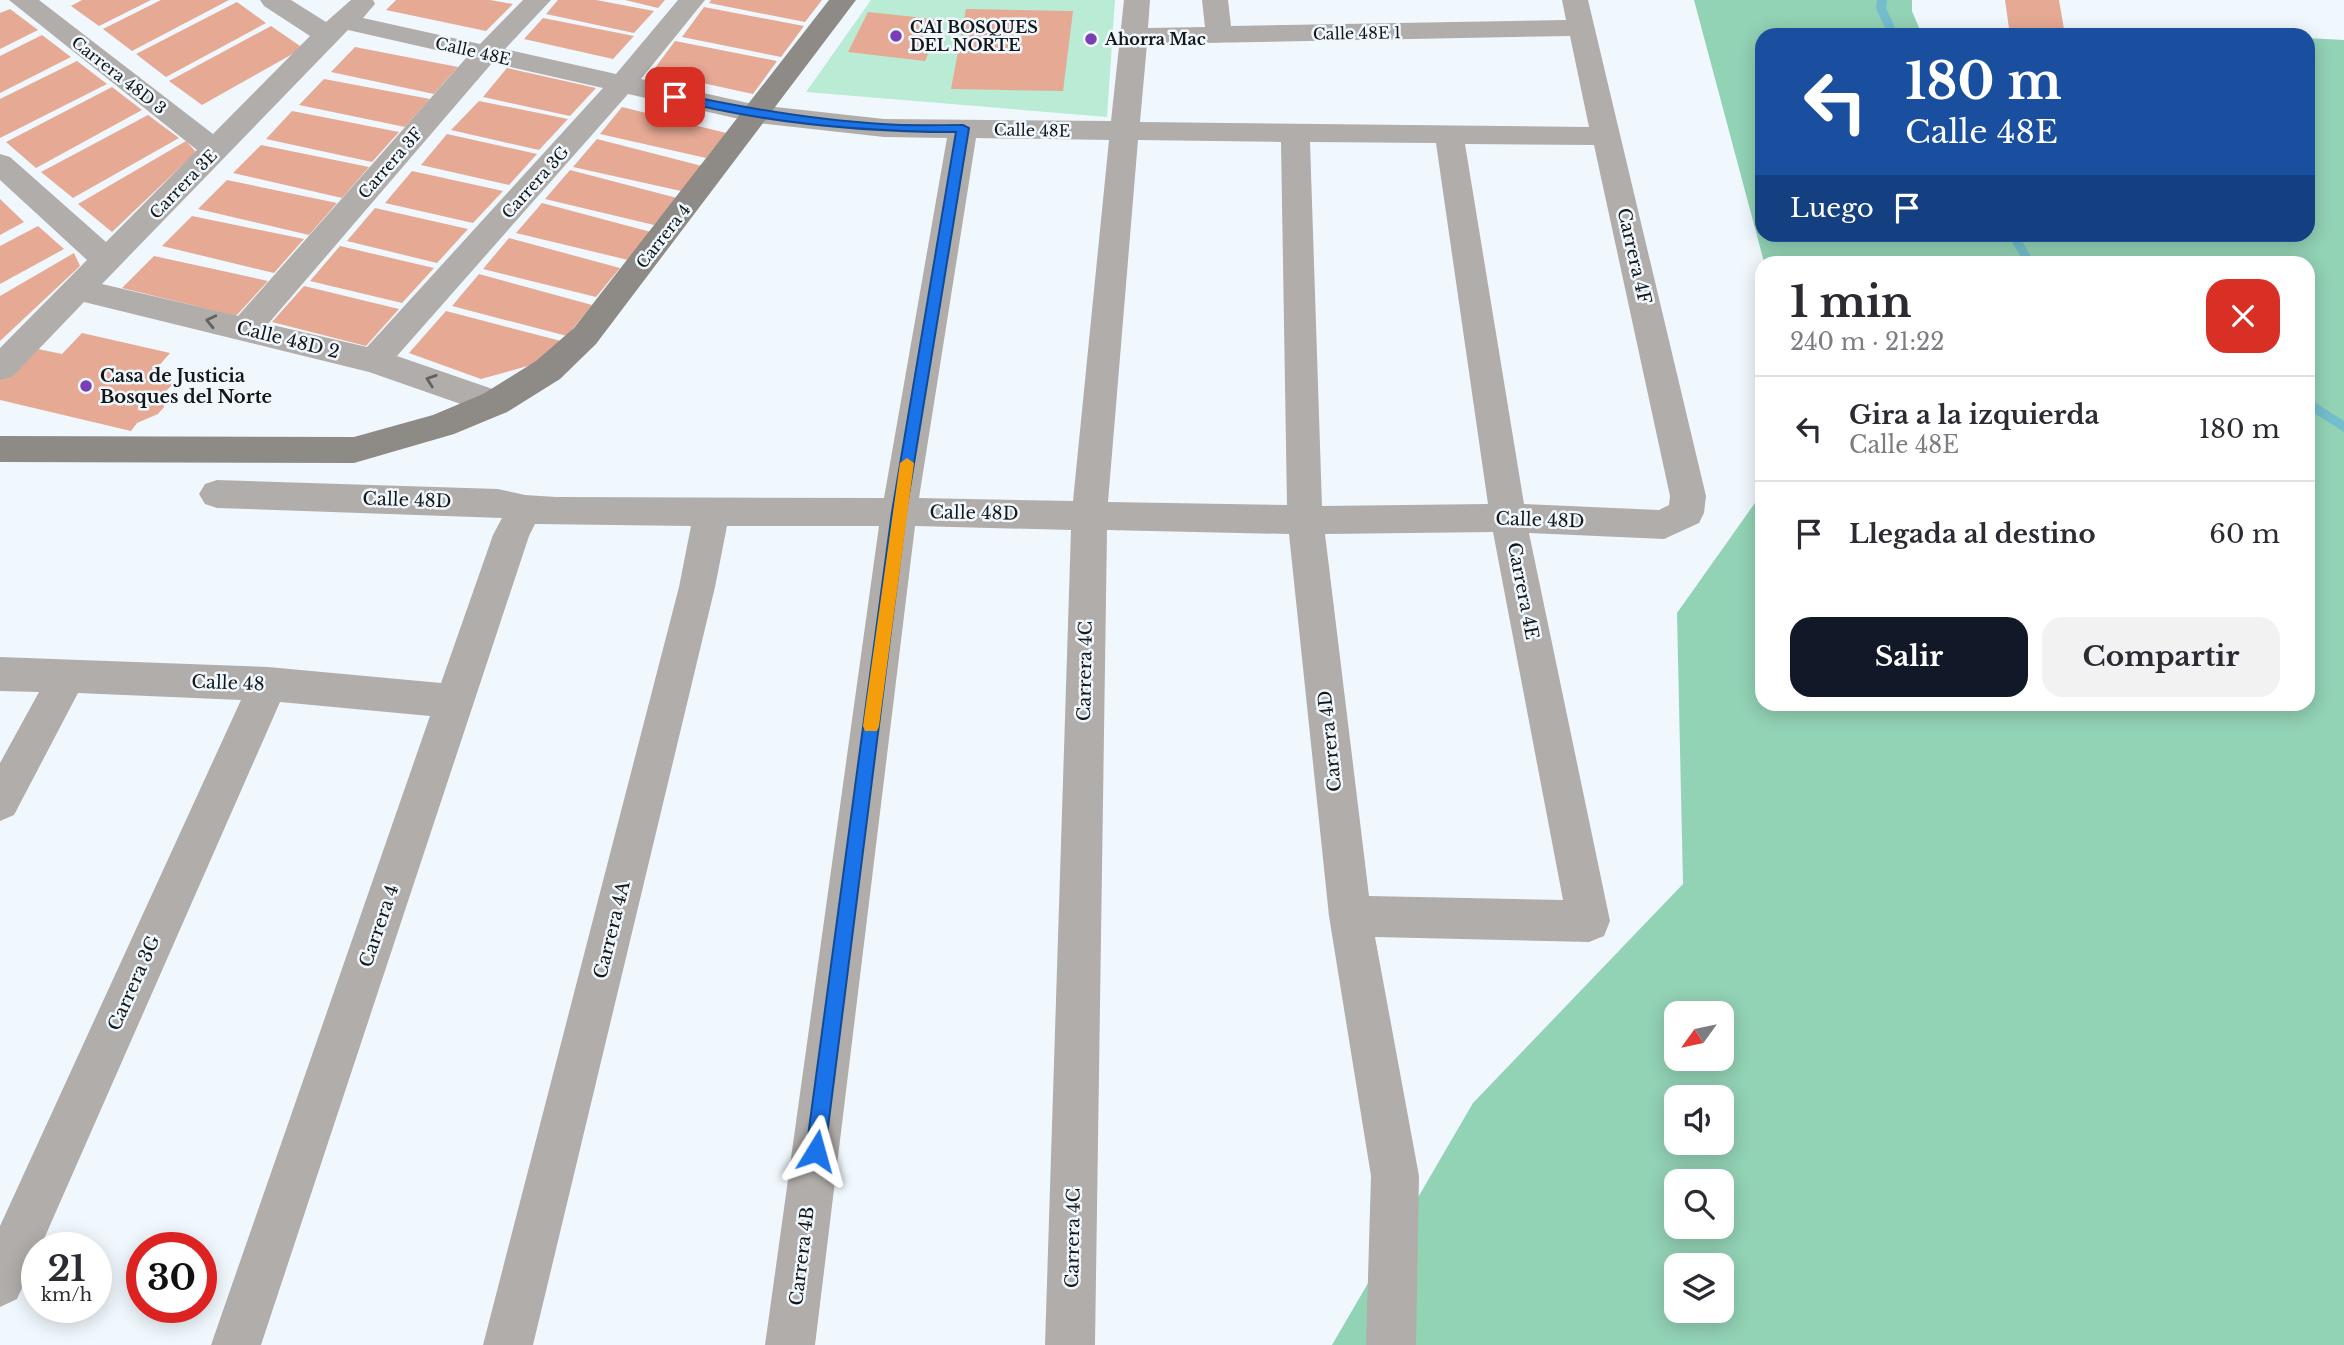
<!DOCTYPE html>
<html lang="es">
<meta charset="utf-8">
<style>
:root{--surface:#fff;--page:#f2f2f3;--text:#2b2b33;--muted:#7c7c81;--line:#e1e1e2;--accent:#111827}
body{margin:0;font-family:"Libre Baskerville",serif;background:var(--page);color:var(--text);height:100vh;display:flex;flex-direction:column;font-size:26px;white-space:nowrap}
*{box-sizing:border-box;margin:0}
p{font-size:23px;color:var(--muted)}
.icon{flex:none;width:38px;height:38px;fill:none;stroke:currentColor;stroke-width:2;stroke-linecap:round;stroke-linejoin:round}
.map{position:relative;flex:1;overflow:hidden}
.sheet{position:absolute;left:1755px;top:256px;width:560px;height:455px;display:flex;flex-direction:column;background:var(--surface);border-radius:21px;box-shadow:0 4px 18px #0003}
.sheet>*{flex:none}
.guide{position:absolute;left:1755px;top:28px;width:560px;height:214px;border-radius:21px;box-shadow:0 4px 18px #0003;background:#1a4fa0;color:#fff;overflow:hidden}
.needle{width:46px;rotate:237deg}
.fabs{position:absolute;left:1664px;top:1001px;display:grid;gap:14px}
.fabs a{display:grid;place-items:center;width:70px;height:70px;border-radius:14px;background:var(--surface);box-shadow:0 4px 18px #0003;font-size:35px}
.speed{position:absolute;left:21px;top:1232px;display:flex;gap:14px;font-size:35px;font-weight:700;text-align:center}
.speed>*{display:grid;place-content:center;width:91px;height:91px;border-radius:50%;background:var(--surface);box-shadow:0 4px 18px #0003;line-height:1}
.speed small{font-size:18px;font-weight:400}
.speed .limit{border:10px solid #d22;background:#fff;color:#111}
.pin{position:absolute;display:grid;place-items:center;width:60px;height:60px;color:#fff;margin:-30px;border-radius:14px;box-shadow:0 4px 10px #0006}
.me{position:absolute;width:77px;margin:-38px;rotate:8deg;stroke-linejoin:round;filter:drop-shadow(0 0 5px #0008)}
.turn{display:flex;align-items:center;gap:24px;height:147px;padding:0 35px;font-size:32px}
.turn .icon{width:91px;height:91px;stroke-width:2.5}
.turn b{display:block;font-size:49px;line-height:60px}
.then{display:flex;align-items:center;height:66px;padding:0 35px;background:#0003;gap:14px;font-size:26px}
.round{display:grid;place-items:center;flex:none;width:74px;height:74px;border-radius:21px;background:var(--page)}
.summary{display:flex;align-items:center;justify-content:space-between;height:119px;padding:0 35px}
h1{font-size:42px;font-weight:700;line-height:52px}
.button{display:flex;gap:14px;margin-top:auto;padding:14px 35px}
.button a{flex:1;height:80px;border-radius:21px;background:var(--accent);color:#fff;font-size:28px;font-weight:700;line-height:80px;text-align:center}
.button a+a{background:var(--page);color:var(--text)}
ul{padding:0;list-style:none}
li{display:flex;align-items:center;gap:21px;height:105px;padding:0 35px;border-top:2px solid var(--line)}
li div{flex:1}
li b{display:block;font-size:26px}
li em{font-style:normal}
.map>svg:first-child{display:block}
.green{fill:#baebd4}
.forest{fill:#92d2b5;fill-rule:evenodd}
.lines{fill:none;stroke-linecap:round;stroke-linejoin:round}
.stream{fill:#73bdcd;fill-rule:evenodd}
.building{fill:#e5a994}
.street{fill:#b0adaa;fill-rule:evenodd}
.secondary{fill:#8e8a85;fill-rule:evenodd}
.oneway{stroke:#626262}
.route{fill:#1a73e8;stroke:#114b97;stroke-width:2}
.slow{fill:#f59e0b}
.poi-dot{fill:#7a3fb5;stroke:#f0f8fe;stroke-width:2.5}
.labels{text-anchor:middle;stroke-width:5;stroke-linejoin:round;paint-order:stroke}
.far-poi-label{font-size:16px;font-weight:bold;fill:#141719;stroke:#f0f8fe;text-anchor:start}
.far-street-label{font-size:16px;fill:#141719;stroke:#f0f8fe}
.street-label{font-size:18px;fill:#141719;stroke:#f0f8fe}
.poi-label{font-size:18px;font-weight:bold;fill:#141719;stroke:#f0f8fe;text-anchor:start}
</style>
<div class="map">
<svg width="2344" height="1345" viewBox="0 0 2344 1345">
<rect width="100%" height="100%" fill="#f0f8fe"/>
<!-- green -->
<path class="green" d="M871,0H1115L1107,117L806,92Z"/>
<!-- forest -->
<path class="forest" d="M1694,0H1912V11L1922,35H1762V234H2308V38L2344,40V1345H1332L1473,1103L1683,884L1677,613L1762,493V704H2308V262H1764ZM1676,1013H1722V1059H1676ZM1676,1097H1722V1143H1676ZM1676,1181H1722V1227H1676ZM1676,1265H1722V1311H1676Z"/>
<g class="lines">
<!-- stream -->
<g class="stream">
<path d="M1877,0H1887L1886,8L1898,35H1888L1876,8Z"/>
<path d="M2007,234H2018L2034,262H2024Z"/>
<path d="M2308,398L2344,421V432L2308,409Z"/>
</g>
</g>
<!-- building -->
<g class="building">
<path d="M82,0H151L99,26L71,6Z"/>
<path d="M161,0H229L132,51L103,29Z"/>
<path d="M396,0H490L513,4L486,31L386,10Z"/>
<path d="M558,0H596L654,11L634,33L546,14Z"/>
<path d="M625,0H665L658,8Z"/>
<path d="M711,0H822L805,22L709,3Z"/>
<path d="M2005,0H2059L2065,35H2010Z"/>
<path d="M237,2L266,23L166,77L136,54Z"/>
<path d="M704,7L804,26L781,57L682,37Z"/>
<path d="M10,9L38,30L0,49V13Z"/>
<path d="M966,9L1073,11L1063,91L951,89Z"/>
<path d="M868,12L943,20L925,61L848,52Z"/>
<path d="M543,18L634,36L613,59L524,39Z"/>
<path d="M271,26L303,48L202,105L169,81Z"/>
<path d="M42,35L71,57L0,93V56Z"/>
<path d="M675,41L777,61L753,94L652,72Z"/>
<path d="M355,47L458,67L434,94L331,72Z"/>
<path d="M77,61L107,84L0,138V99Z"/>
<path d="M507,68L596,88L570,116L483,97Z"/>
<path d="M324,79L430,99L405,127L299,105Z"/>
<path d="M112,87L142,110L36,168L6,142Z"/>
<path d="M479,101L568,119L539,150L451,130Z"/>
<path d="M622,107L726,133L706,158L600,134Z"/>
<path d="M292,111L399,132L372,162L266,139Z"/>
<path d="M148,115L179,138L73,198L41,172Z"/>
<path d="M447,134L537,154L509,185L421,165Z"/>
<path d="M597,139L702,166L681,191L573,167Z"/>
<path d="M186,141L196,152L112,232L78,204Z"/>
<path d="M261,145L369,167L342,198L233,173Z"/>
<path d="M570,170L677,198L654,225L545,199Z"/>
<path d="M412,171L503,191L473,223L385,203Z"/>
<path d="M227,180L337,203L309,235L198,209Z"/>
<path d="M0,199L24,222L0,235Z"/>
<path d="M542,203L651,232L628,260L516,233Z"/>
<path d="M375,208L468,229L437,263L347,241Z"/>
<path d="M192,216L304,239L274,273L162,246Z"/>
<path d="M38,226L64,249L0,284V246Z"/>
<path d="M509,238L620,268L596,297L483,269Z"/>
<path d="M340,246L434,268L402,303L310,281Z"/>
<path d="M74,253L80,266L0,341V296Z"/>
<path d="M154,256L268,281L236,316L122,288Z"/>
<path d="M479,274L592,305L567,336L452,306Z"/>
<path d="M304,286L399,309L366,346L272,322Z"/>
<path d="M446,311L561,341L542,362L481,379L409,353Z"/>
<path d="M82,333L170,353L150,376L175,382L167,390L164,407L158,414L137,423L131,431L0,400V379L38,349L62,354Z"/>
</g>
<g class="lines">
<!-- street -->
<path class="street" d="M9,0H39L213,134L310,36L264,6L260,0H291L326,22L351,0H373L375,4L363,18L480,44L523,0H551L505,49L616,74L678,0H705L641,79L757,105L884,119L1111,121L1124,0H1150L1148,28L1205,27L1202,0H1228L1231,26L1566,20L1562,0H1588L1706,496L1704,513L1699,523L1664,539L1529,533L1610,921L1604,936L1589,942L1375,937L1419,1176L1416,1345H1366L1371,1176L1329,916L1289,534L1107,530L1095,1345H1045L1071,530L915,526L815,1345H765L879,526H727L715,587L533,1345H483L679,587L691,526L535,524L529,536L261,1345H211L430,716L280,702L40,1248H37V1255L17,1299L0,1307V1226L241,700L78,693L14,815L0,821V763L39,692L0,691V657L268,667L441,683L493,535L502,518L217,508L205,504L199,494L205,484L217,480L498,489L525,495L556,497L884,498L947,138L884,137L757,123L628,94L397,356L507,394L512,403L507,412L495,416L369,372L84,302L12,377L0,380V348L87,260L0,180V154L10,157L106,242L197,150ZM348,30L467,57L238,316L102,284ZM1570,36L1589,127L1140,122L1147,44ZM492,63L603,88L367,347L268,324ZM976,138L1109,140L1073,501L919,498ZM1138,140L1281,142L1287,505L1108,502ZM1310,142L1436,143L1488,504L1322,506ZM1465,144L1594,145L1670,496L1669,505L1659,510L1524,504ZM1493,532L1563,900L1369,896L1325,534Z"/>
<!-- secondary -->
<path class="secondary" d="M829,0H856L596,344L560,379L507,412L454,434L354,463L0,462V436L354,437L433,415L483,394L536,361L574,328Z"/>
</g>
<!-- one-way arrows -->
<defs><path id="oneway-chevron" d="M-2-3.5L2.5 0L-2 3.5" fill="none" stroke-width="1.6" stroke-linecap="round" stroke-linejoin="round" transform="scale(1.75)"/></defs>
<g class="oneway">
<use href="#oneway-chevron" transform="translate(211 321) rotate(-167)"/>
<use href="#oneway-chevron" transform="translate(431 380) rotate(-161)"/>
</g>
<!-- route -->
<path class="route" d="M675,93C744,108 812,120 882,124C909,126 936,125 963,125L969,128L906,512L825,1151L822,1158L816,1160L809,1158L806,1151L892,512L956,132C859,132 765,123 671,99V94Z"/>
<!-- slow -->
<path class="slow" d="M907,458L914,463L879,726L877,731H865L863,726L900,463Z"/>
<!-- markers -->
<g class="poi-dot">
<circle cx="896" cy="36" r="7"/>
<circle cx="1091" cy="39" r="7"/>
<circle cx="86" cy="386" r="7"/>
</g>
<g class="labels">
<!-- far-poi labels -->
<g class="far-poi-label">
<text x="910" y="33">CAI BOSQUES<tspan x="910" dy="18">DEL NORTE</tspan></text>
<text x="1105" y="45">Ahorra Mac</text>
</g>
<!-- far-street labels -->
<g class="far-street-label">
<text transform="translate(1357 33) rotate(-1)" y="6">Calle 48E 1</text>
<text transform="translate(473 51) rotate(13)" y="6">Calle 48E</text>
<text transform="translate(119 75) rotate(38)" y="6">Carrera 48D 3</text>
<text transform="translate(1032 130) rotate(1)" y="6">Calle 48E</text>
<text transform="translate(390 163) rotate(-49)" y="6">Carrera 3F</text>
<text transform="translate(535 182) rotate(-48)" y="6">Carrera 3G</text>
<text transform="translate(183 184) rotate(-46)" y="6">Carrera 3E</text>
<text transform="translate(663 236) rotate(-52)" y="6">Carrera 4</text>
</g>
<!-- street labels -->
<g class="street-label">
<text transform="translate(1634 256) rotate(77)" y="6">Carrera 4F</text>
<text transform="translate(288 340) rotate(14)" y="6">Calle 48D 2</text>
<text transform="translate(407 500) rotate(2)" y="6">Calle 48D</text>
<text transform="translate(974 513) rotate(1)" y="6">Calle 48D</text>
<text transform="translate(1540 520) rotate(2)" y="6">Calle 48D</text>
<text transform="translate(1523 591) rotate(79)" y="6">Carrera 4E</text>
<text transform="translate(1085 671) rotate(-89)" y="6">Carrera 4C</text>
<text transform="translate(228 683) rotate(2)" y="6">Calle 48</text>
<text transform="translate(1330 741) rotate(-96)" y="6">Carrera 4D</text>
<text transform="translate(379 926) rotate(-71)" y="6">Carrera 4</text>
<text transform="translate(612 930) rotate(-76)" y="6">Carrera 4A</text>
<text transform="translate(134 983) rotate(-66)" y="6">Carrera 3G</text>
<text transform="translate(1073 1238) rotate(-89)" y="6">Carrera 4C</text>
<text transform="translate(802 1256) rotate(-83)" y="6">Carrera 4B</text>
</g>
<!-- poi labels -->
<g class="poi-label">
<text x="100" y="382">Casa de Justicia<tspan x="100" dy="21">Bosques del Norte</tspan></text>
</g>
</g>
</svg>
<div class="fabs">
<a><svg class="needle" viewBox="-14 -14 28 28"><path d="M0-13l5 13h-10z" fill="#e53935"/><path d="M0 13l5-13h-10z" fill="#7c7c81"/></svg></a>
<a><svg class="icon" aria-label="sound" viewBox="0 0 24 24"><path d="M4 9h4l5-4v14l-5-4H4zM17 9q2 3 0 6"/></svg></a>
<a><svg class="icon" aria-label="search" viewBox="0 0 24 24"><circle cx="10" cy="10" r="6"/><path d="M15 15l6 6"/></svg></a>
<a><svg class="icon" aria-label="layers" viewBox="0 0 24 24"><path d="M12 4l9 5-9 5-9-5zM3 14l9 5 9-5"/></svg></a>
</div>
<div class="speed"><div>21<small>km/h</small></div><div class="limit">30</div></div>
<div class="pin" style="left:675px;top:97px;background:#d93025"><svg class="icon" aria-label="arrive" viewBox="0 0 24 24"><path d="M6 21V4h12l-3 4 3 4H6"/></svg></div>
<svg class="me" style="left:816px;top:1151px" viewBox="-20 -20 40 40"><path d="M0-17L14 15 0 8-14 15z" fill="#1a73e8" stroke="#fff" stroke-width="4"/></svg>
<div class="guide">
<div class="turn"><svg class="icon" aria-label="left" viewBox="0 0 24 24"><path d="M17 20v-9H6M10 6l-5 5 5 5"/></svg><div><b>180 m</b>Calle 48E</div></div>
<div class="then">Luego<svg class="icon" aria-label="arrive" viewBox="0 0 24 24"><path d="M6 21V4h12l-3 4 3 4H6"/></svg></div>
</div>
<section class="sheet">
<div class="summary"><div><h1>1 min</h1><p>240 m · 21:22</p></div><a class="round" style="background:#d93025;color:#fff"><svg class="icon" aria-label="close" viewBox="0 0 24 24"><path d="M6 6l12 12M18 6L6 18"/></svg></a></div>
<ul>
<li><svg class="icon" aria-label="left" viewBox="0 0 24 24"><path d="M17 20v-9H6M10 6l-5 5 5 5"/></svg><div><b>Gira a la izquierda</b><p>Calle 48E</p></div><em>180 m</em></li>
<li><svg class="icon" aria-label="arrive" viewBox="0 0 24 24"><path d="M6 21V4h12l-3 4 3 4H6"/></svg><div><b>Llegada al destino</b></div><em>60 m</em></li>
</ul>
<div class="button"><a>Salir</a><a>Compartir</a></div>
</section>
</div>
